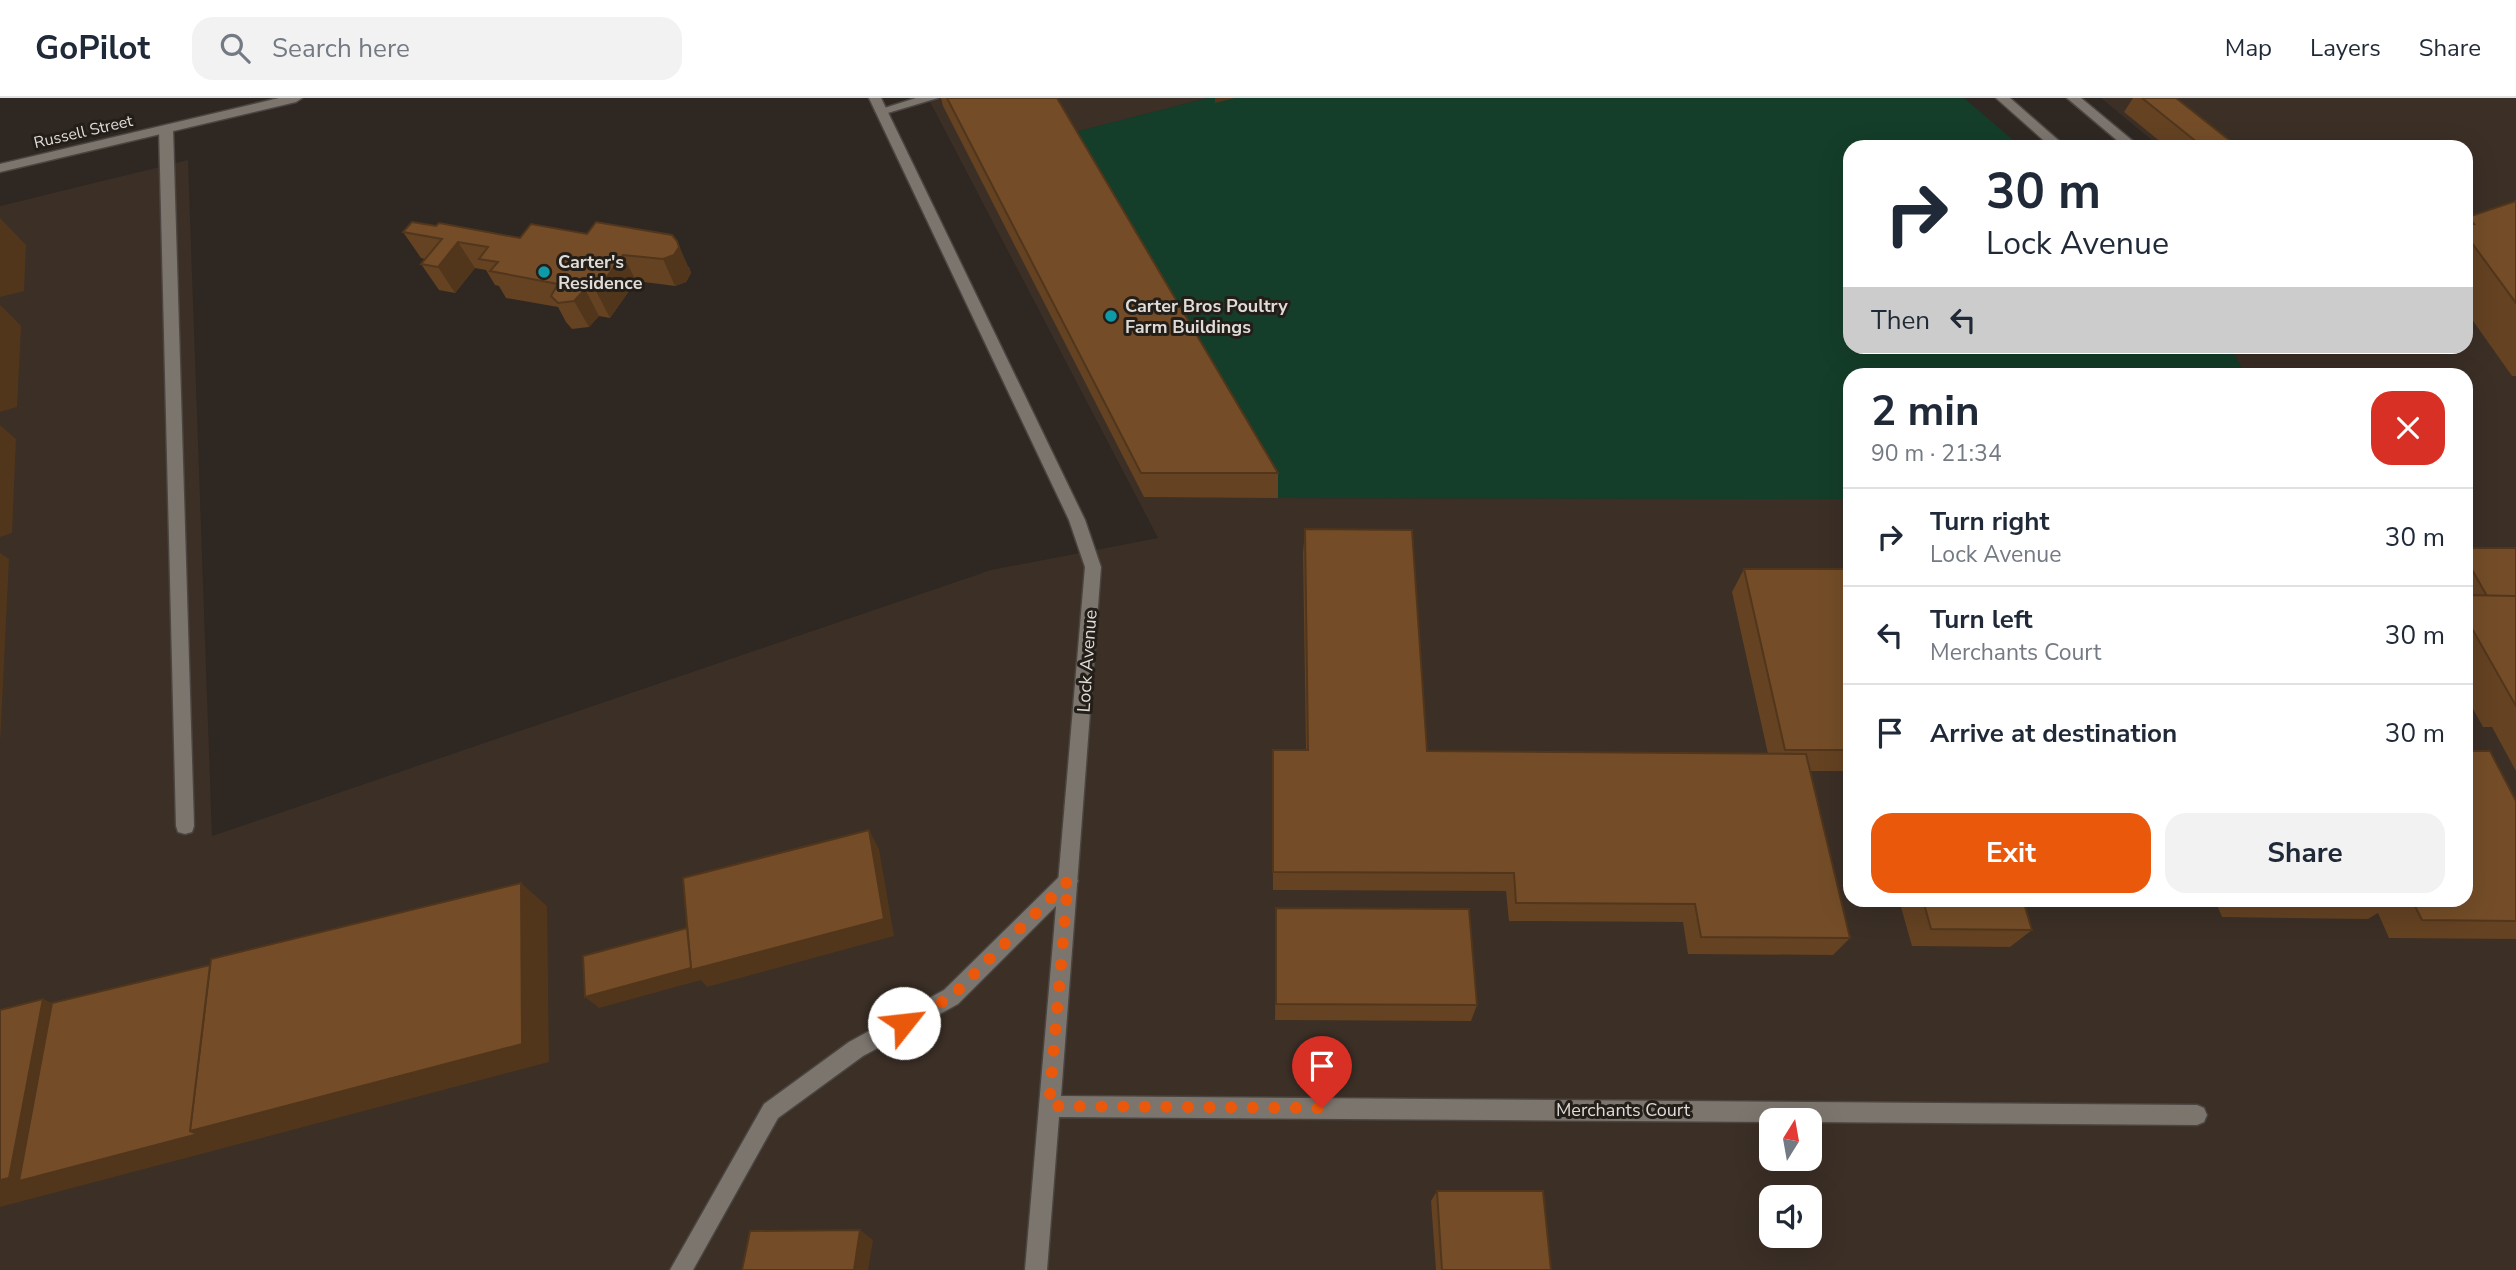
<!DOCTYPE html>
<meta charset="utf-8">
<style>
:root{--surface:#fff;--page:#f2f2f3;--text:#1f2937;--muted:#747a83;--line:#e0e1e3;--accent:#ea580c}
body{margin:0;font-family:"Nunito Sans",sans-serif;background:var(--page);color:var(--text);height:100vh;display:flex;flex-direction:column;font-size:26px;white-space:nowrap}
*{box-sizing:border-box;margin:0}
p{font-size:23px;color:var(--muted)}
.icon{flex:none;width:38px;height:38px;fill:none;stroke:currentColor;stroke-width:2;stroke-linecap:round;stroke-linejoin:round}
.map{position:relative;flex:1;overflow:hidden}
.panel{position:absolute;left:1843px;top:270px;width:630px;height:539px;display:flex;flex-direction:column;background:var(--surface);border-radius:21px;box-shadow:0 7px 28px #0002}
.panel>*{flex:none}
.banner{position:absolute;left:1843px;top:42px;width:630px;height:214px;border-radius:21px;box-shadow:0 7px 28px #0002;background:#fff;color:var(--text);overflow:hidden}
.needle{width:46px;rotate:11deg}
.tools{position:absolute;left:1759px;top:1010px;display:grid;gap:14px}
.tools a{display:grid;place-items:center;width:63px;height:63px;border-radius:14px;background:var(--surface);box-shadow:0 7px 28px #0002;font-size:35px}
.pin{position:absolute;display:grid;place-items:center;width:60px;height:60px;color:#fff;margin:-72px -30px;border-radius:50% 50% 50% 0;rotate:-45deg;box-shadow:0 0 7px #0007}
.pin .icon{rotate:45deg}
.me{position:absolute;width:77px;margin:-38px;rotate:61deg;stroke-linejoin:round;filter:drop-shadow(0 0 5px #0008)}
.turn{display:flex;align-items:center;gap:24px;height:147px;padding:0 28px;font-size:32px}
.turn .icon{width:91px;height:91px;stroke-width:2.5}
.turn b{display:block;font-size:49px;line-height:60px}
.then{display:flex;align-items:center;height:66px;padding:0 28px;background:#0003;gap:14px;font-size:26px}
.round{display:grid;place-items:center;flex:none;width:74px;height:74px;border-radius:21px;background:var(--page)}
.overview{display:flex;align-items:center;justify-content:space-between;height:119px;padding:0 28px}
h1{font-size:42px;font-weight:700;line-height:52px}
.button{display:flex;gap:14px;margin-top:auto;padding:14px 28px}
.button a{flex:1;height:80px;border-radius:21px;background:var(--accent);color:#fff;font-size:28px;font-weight:700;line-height:80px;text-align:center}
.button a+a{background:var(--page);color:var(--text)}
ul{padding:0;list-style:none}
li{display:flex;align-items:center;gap:21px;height:98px;padding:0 28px;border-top:2px solid var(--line)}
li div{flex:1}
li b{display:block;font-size:26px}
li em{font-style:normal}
header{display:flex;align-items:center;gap:42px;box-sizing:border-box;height:98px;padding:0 35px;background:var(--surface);border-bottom:2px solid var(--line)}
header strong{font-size:33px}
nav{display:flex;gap:38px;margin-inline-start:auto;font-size:24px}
.search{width:490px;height:63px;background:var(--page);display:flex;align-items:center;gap:18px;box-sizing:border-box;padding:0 24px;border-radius:21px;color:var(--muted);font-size:26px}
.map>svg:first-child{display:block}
.built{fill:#3b2f26;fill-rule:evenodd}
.green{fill:#143e29}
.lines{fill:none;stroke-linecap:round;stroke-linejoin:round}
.service-casing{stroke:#4a4540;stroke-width:3}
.minor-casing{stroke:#4a4540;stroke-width:3}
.service{fill:#7c756e;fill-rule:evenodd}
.minor{fill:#7c756e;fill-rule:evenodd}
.wall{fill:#644222}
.shaded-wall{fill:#51361c}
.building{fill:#744d28;stroke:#51361c;stroke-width:2}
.route{stroke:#ea580c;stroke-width:12;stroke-dasharray:0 21.6}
.culture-dot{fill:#0f9aa8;stroke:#241e19;stroke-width:2.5}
.labels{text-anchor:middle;stroke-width:6;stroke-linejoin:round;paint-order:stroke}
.far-street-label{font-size:16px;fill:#dfdbd7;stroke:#241e19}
.poi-label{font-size:18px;font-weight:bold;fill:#dfdbd7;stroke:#241e19;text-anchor:start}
.street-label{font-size:18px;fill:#dfdbd7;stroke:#241e19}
</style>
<header>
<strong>GoPilot</strong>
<div class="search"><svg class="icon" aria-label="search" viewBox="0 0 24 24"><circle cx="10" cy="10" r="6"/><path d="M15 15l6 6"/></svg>Search here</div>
<nav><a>Map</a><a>Layers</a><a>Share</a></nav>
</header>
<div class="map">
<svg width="2516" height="1172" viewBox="0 0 2516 1172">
<rect width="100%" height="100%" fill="#2e2722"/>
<!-- built -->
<path class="built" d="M928,0H1208L1068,36L1278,400L1850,401V802H2466V276H2245L2230,249L2466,248V49H2160L2101,0H2516V1172H0V108L188,62L212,738L991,472L1158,440ZM1771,1022H1810V1060H1771ZM1771,1099H1810V1138H1771Z"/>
<!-- green -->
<path class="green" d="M1208,0H1964L2021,49H1850V248L2230,249L2245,276H1850V401L1277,400L1067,36Z"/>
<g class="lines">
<defs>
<g id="service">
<path d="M916,0H938L881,17L875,13Z"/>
<path d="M1996,0H2010L2066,49H2051Z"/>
<path d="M2067,0H2081L2140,49H2125Z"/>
<path d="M166,27L173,31L194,728L192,734L185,736L178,734L176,728L159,31Z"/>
<path d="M1068,774L1075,777L1078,783L1075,789L958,906L863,958L778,1020L693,1172H670L764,1006L849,944L944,892L1061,777Z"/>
</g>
<g id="minor">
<path d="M279,0H302L296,4L0,74V66Z"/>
<path d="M869,0H881L1085,422L1101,469L1061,998L2197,1007L2204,1010L2207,1017L2204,1024L2197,1027L1810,1024V1022L1771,1024L1059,1019L1047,1172H1025L1085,469L1069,422Z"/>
</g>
</defs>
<!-- service casing -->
<use href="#service" class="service-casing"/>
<!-- minor casing -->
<use href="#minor" class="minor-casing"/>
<!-- service -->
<use href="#service" class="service"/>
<!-- minor -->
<use href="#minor" class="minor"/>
</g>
<!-- wall -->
<g class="wall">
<path d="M941,0H1057L1278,375V400L1144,399L943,8Z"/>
<path d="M2133,0H2176L2238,49H2167L2124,14Z"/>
<path d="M2516,103V278H2512L2466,213V121L2468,119Z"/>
<path d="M436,128L520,140L587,136L689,169L691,175L686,184L675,188L636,183L610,220L599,218L589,229L572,231L566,224L558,209L506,200L499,188L495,187L486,172L475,170L455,195L439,192L421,166L425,161L421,160L403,134Z"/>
<path d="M1305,431L1427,653L1768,656L1732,494L1744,471H1850V673H1810L1850,840L1833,857L1688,856L1683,824L1509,823L1506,793L1273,792L1272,673L1306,652L1303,455Z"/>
<path d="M2466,450H2516V673L2492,629H2483L2466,598Z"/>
<path d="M2516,703V841L2389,840L2378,815L2368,821L2222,819L2215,802H2466Z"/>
<path d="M1899,802H2023L2032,832L2010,849L1912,848Z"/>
<path d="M1276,810L1477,907L1471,923L1275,922Z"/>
<path d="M1437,1093L1551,1172H1436L1431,1103Z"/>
</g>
<!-- shaded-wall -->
<g class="shaded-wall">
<path d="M1215,0H1235L1215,5Z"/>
<path d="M0,120L26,147L24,193L0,199Z"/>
<path d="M677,143L691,175L686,184L675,188L663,161Z"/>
<path d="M458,144L475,170L455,195L438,169Z"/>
<path d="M623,157L636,183L610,220L596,193Z"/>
<path d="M585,191L599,218L589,229L574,203Z"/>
<path d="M0,207L21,228L17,309L0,314Z"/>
<path d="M0,327L16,341L12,435L0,439Z"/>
<path d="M0,455L9,461L0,646Z"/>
<path d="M869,732L879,751L894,838L707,889L701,882L599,910L585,899L695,869Z"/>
<path d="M521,785L547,808L549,964L0,1109V1082L43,901L87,921L190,1033Z"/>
<path d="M860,1132L873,1142L868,1172H854Z"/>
</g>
<!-- building -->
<g class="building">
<path d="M947,0H1057L1278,375H1141Z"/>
<path d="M2142,0H2176L2238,49H2203Z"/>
<path d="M2516,103V205L2466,137V126H2474L2468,119Z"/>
<path d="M412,124L436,128L439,125L520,140L531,126L587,136L596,124L672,137L677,143L679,149L674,157L663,161L623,157L596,193L585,191L574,203L558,205L551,198L558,186L490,173L498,164L479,161L488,149L458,144L438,169L421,166L442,141L403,134Z"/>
<path d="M1305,431L1412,432L1427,653L1806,656L1850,840L1701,839L1695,806L1516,805L1514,775L1273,774V652H1308Z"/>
<path d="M2466,450H2516V498H2487L2466,461Z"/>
<path d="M1744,471H1850V652H1785Z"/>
<path d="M2466,497L2516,498V608L2466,520Z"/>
<path d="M2466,653H2490L2516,703V823L2422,822L2412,802H2466Z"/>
<path d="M869,732L884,821L691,872L683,780Z"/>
<path d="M521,785L522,946L190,1033L211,861Z"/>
<path d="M1923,802H2023L2032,832L1931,831Z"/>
<path d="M2239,802H2387L2390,808L2241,807Z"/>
<path d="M1276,810L1469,811L1477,907L1276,906Z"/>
<path d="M687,830L691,870L585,899L583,858Z"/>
<path d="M210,867L190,1033L198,1036L19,1083L52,905Z"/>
<path d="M43,901L9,1080L0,1082V912Z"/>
<path d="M1437,1093H1543L1551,1172H1442Z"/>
<path d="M860,1132L854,1172H742L750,1133Z"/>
</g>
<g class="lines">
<!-- route -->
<path class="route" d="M904,925L951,899L1068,783L1049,1008L1322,1010"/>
</g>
<!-- markers -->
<g class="culture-dot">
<circle cx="544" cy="174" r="7"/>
<circle cx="1111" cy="218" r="7"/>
</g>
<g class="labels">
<!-- far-street labels -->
<g class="far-street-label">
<text transform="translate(83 33) rotate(-13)" y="6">Russell Street</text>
</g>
<!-- poi labels -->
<g class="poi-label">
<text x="558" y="170">Carter's<tspan x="558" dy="21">Residence</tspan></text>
<text x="1125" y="214">Carter Bros Poultry<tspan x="1125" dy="21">Farm Buildings</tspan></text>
</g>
<!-- street labels -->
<g class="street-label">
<text transform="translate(1087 563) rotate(-86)" y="6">Lock Avenue</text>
<text x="1623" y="1018">Merchants Court</text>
</g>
</g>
</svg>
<div class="tools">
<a><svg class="needle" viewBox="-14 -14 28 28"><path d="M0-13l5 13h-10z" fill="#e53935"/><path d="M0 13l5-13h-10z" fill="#747a83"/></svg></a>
<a><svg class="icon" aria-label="sound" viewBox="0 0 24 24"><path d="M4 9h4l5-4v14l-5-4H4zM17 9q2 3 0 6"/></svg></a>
</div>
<div class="pin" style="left:1322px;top:1010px;background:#d93025"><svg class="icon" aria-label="arrive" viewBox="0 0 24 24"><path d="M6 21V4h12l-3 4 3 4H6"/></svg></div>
<svg class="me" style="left:904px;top:925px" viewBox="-20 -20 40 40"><circle r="19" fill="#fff"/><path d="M0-13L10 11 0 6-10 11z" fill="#ea580c"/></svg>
<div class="banner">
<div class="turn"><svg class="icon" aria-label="right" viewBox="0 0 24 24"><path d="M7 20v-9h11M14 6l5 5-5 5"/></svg><div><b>30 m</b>Lock Avenue</div></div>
<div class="then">Then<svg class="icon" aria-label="left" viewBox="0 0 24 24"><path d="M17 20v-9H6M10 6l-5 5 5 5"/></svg></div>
</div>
<section class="panel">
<div class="overview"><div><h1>2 min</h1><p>90 m · 21:34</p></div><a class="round" style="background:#d93025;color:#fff"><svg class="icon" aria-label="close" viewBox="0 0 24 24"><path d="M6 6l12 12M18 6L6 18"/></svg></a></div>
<ul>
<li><svg class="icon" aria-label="right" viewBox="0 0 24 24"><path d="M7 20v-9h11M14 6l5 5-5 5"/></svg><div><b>Turn right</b><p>Lock Avenue</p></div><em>30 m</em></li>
<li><svg class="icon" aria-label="left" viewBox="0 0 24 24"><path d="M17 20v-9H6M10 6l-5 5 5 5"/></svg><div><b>Turn left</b><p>Merchants Court</p></div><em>30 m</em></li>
<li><svg class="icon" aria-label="arrive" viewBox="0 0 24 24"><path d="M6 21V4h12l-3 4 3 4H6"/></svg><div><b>Arrive at destination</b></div><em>30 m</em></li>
</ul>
<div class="button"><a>Exit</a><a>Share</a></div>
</section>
</div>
